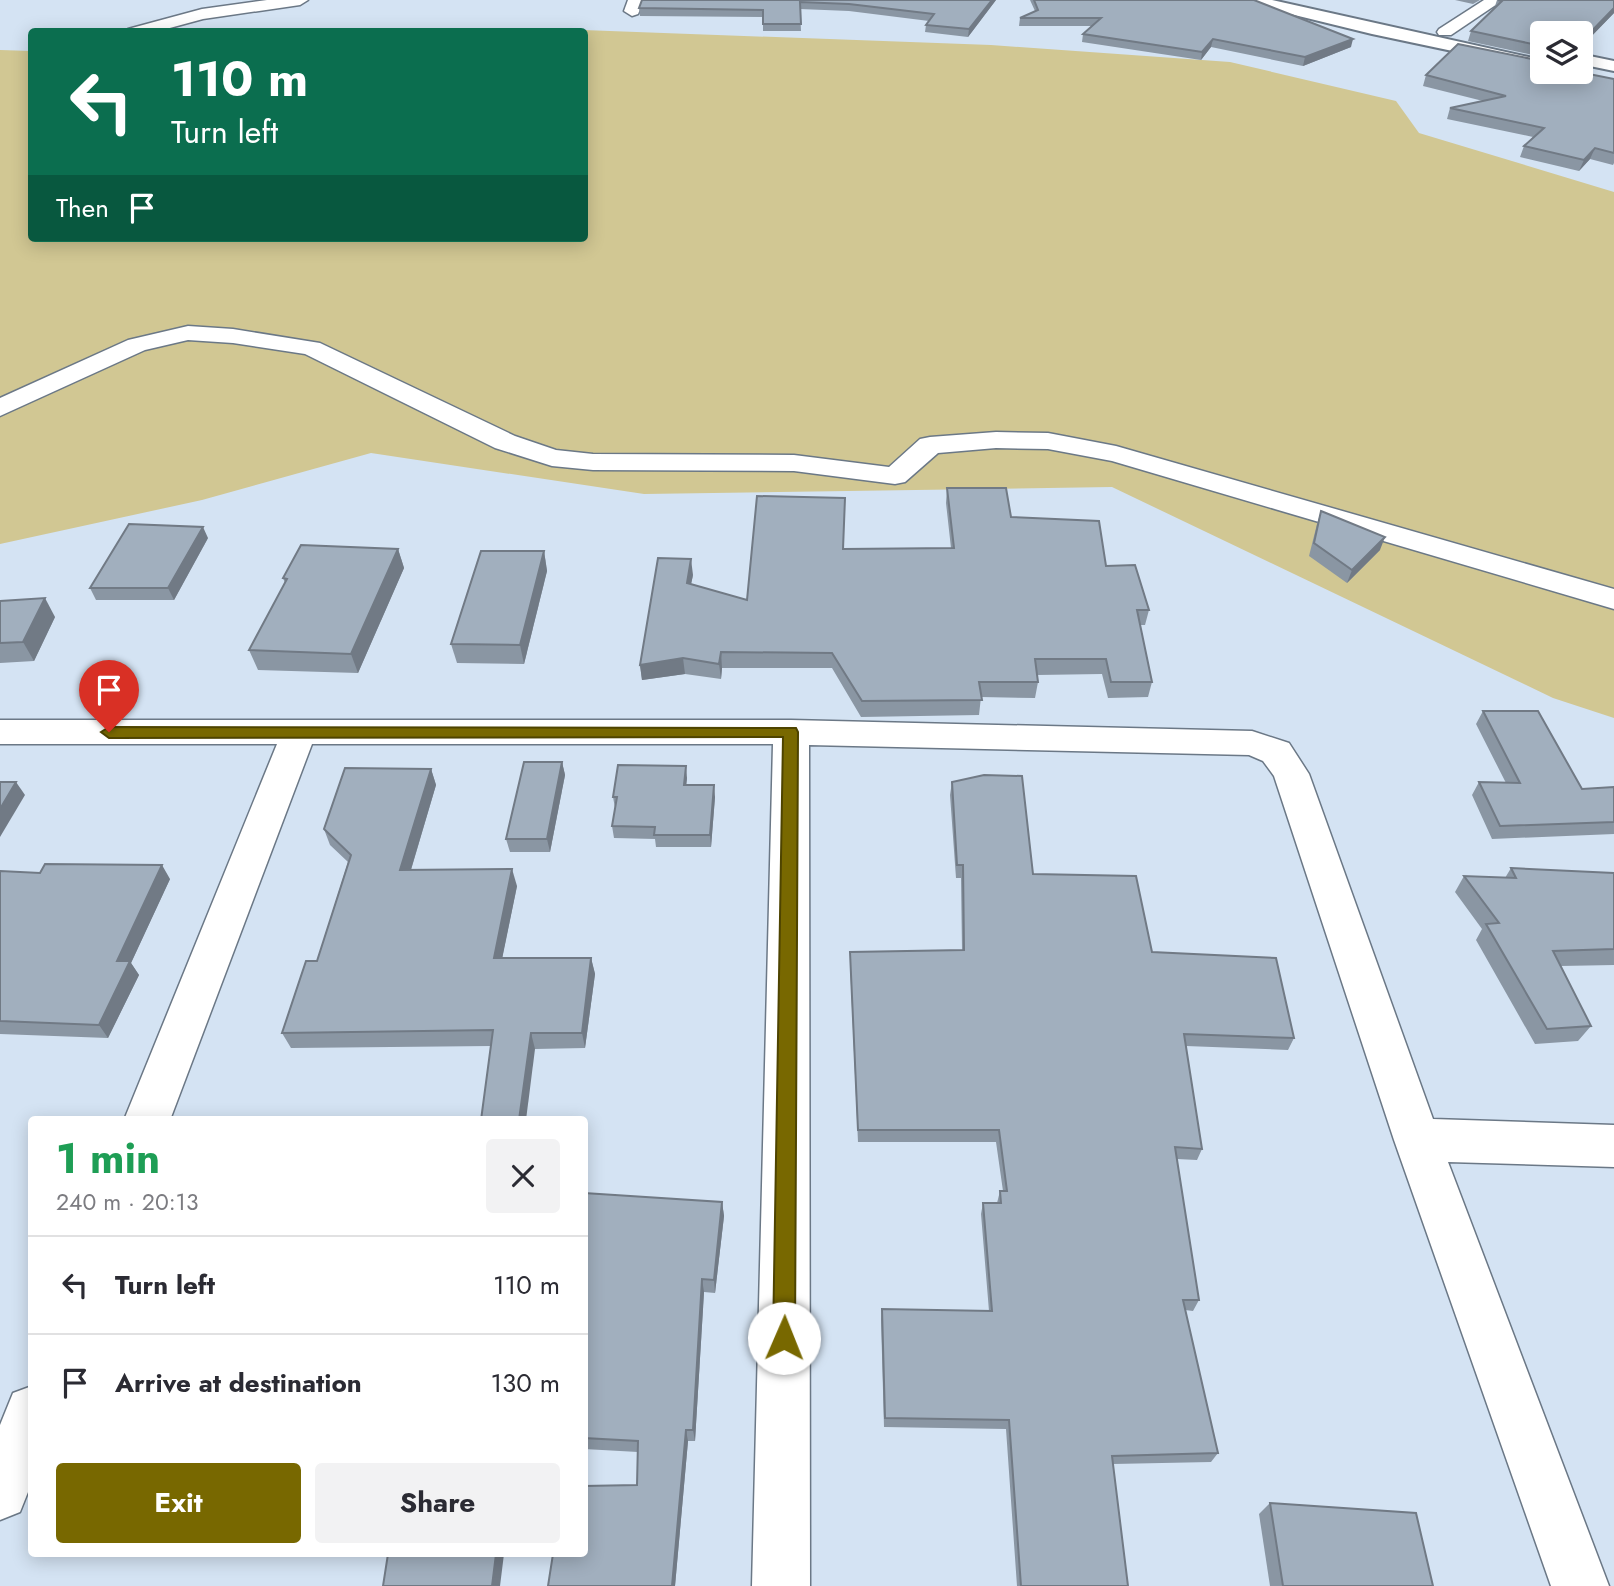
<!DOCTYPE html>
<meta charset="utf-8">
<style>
:root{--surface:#fff;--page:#f2f2f3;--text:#2b2b33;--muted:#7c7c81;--line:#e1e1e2;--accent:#786800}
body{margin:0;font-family:Jost,sans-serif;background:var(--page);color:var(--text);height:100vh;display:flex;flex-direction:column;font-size:26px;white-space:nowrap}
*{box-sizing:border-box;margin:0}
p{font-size:23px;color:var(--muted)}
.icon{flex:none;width:38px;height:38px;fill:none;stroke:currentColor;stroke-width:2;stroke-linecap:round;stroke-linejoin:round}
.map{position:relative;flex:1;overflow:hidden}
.drawer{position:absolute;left:28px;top:1116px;width:560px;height:441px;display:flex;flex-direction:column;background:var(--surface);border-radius:7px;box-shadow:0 4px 18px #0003}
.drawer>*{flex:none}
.hud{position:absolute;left:28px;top:28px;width:560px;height:214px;border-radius:7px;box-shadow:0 4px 18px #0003;background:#0b6e4f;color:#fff;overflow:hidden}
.tools{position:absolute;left:1530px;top:21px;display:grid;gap:14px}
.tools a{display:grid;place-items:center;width:63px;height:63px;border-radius:7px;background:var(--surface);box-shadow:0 4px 18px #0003;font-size:35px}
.pin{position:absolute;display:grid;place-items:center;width:60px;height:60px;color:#fff;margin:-72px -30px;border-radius:50% 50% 50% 0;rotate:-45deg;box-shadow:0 0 7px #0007}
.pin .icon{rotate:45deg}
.me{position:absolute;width:77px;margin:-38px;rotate:1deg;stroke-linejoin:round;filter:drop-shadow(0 0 5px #0008)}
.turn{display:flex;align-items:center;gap:24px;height:147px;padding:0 28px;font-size:32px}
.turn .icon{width:91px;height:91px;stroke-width:2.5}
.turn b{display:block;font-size:49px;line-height:60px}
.then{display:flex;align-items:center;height:66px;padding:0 28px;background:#0003;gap:14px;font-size:26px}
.round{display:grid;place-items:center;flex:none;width:74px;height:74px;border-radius:7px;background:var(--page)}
.overview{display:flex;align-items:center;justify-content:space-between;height:119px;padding:0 28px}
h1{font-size:42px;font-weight:700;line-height:52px;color:#1e9e55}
.cta{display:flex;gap:14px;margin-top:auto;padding:14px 28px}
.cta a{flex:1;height:80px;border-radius:7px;background:var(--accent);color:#fff;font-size:28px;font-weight:700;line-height:80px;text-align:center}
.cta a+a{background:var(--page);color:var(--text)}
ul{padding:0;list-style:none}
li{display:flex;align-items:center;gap:21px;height:98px;padding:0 28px;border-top:2px solid var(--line)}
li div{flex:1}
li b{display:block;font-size:26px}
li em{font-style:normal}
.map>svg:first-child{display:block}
.green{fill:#d1c793}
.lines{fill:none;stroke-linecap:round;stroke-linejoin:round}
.minor-casing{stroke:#6b7886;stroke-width:3}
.tertiary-casing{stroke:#6b7886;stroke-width:4}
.minor{fill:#fff;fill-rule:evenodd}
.tertiary{fill:#fff;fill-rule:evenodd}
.wall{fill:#8a96a3}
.shaded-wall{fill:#717a85}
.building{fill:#a1afbe;stroke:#717a85;stroke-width:2}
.route{fill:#786800;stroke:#4e4400;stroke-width:2}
</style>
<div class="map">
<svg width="1614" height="1586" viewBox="0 0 1614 1586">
<rect width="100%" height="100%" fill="#d4e3f3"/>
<!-- green -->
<path class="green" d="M556,29L991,45L1230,62L1396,101L1419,133L1614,192V718L1553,698L1112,487L644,494L371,453L202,500L0,544V50L31,51L32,238H584V32L541,31Z"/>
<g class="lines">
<defs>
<g id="minor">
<path d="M267,0H308L300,5L203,19L155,32H126L128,29L202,9Z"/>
<path d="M628,0H644L638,14L632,16L624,11Z"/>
<path d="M1484,0H1503L1451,35H1439L1437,32L1439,29Z"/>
<path d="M188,326L233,329L320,343L515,436L556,450L593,454L794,455L889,467L920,439L930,437L996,432L1048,433L1116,446L1614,589V609L1112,461L1048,449L996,448L938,453L905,482L895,484L794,471L593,470L552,466L495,448L305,354L233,343L188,340L145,350L0,416V398L128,340Z"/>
<path d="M0,720H791L1252,731L1289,743L1309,774L1433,1119L1614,1125V1167L1448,1162L1609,1586H1551L1394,1140L1274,776L1263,761L1249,755L809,745L810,1586H752L773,744H312L170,1120H124L277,744H0Z"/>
<path d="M32,1386V1482L20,1512L0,1520V1425L13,1393Z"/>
</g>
<g id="tertiary">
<path d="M1244,0H1272L1542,60V70L1372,34L1246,3Z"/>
<path d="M1580,54L1614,61V71L1580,64Z"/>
</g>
</defs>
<!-- minor casing -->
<use href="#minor" class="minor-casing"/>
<!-- tertiary casing -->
<use href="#tertiary" class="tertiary-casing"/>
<!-- minor -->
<use href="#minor" class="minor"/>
<!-- tertiary -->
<use href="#tertiary" class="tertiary"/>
</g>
<!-- wall -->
<g class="wall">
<path d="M642,0H996L968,37L925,32L926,25L929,21L849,11L800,9L801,31H763V17L640,16L639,8Z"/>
<path d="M1030,0H1254L1351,47L1303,66L1211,47L1201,60L1082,42L1083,34L1092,26H1019L1020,18L1035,11Z"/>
<path d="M1455,0H1480L1473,4Z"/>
<path d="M1497,0H1614V13L1580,48V33H1542V57L1468,41L1471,31L1494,9Z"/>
<path d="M1542,72L1614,79V163L1613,165L1590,159L1579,171L1520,157L1524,146L1533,137L1447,119L1450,108L1483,101L1423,86L1426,75Z"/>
<path d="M947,488L1011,517L1106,566L1149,610L1145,625H1140L1152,682L1148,697L1108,698L1102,674L1037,675L1038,682L1035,698L981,697L979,715L861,717L832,668H722L721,679L685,674L642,680L640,665L693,575L691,584L747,600L843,549L951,548L946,503Z"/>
<path d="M1321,511L1380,550L1347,583L1309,556L1317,524Z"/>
<path d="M208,538L174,600H96L90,588Z"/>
<path d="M398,549L404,568L358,673L258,670L249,650L285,583L283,578Z"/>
<path d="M544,551L547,571L524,664L457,663L451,644Z"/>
<path d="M0,601L55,617L34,661L0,663Z"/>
<path d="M1483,711L1582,789L1614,787V834L1492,839L1472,795L1479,782L1506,783L1476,724Z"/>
<path d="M562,762L565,775L550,852H510L506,839Z"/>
<path d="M431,769L436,785L411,870L517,886L502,958H591L595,974L585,1048L535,1049L491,1046L291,1048L282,1033L317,961L348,862L330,845L324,829Z"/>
<path d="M687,778L686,785L715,797L711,847H656L655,839L614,838L612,826L615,808L613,797Z"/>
<path d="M952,782L1033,874L1152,952L1294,1038L1288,1050L1186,1046L1202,1149L1197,1160L1177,1159L1199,1300L1193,1311L1185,1310L1218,1453L1211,1462L1113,1464L1128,1586H1017L1006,1429L884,1427L881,1319L882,1309L989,1311L981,1214L983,1203H997L1000,1191H1003L996,1142H858L850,964V952L962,950L961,878H956L950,795Z"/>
<path d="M1511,868L1614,873V965L1560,966L1591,1026L1578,1041L1535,1044L1476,940L1482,929L1455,892L1464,876L1505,878Z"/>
<path d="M0,871L170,879L131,963L139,975L108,1038L0,1034Z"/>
<path d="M584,1193L722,1202L724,1216L715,1293L704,1292L695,1441H688L675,1586H548L637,1485L638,1452L584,1449Z"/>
<path d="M1270,1503L1433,1586H1270L1259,1514Z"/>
</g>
<!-- shaded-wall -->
<g class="shaded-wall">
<path d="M992,0H996L968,37L969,29Z"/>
<path d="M1614,8V13L1580,48V43Z"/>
<path d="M1213,39L1211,47L1201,60L1202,52Z"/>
<path d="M1353,39L1351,47L1303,66L1305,57Z"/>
<path d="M1595,148L1590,159L1579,171L1584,160Z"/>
<path d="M203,527L208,538L174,600L168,588Z"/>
<path d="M1385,537L1380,550L1347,583L1352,570Z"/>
<path d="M398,549L404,568L358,673L351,654Z"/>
<path d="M544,551L547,571L524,664L520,645Z"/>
<path d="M691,559L693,575L688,598L687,583Z"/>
<path d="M45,598L55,617L34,661L23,642Z"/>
<path d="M721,652L722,668L721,679L719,664Z"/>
<path d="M683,658L685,674L642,680L640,665Z"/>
<path d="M562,762L565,775L550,852L547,839Z"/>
<path d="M686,766L687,778L685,797L684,785Z"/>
<path d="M431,769L436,785L406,886L400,870Z"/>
<path d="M16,782L25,795L0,837V809Z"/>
<path d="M714,785L715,797L711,847L710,835Z"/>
<path d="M162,865L170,879L131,963L139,975L108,1038L99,1025L117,961Z"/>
<path d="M512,869L517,886L499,974L494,958Z"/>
<path d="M591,958L595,974L585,1048L582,1033Z"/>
<path d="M531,1033L535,1049L526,1120H519Z"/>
<path d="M722,1202L724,1216L715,1293L714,1280Z"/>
<path d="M702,1279L704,1292L695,1441L693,1430Z"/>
<path d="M686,1430L688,1441L675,1586H672Z"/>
<path d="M496,1554H504L500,1586H492Z"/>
</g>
<!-- building -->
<g class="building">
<path d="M642,0H992L969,29L926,25L934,14L849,4L800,2L801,24H763V10L639,8Z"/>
<path d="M1034,0H1254L1353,39L1305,57L1213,39L1202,52L1083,34L1101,18H1020L1038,10Z"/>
<path d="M1498,0H1614V8L1580,43V33H1542V46L1471,31L1502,1Z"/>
<path d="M1458,44L1542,61V72H1579L1614,79V153L1595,148L1584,160L1524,146L1544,128L1450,108L1506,96L1426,75Z"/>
<path d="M947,488H1006L1011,517L1099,521L1106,566L1135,565L1149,610H1137L1152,682H1111L1106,659H1035L1038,682H979L982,700L862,701L832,653L721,652L719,664L683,658L640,665L658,558L691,559L687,583L747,600L757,496L845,498L843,549L954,548Z"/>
<path d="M1321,511L1385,537L1352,570L1314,543Z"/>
<path d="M129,524L203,527L168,588H90Z"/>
<path d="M301,545L398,549L351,654L249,650L287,579L283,578Z"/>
<path d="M481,551H544L520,645L451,644Z"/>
<path d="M45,598L23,642L0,643V601Z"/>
<path d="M1483,711H1538L1582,789L1614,787V822L1500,826L1479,782L1520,783Z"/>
<path d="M524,762H562L547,839H506Z"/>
<path d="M618,765L686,766L684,785H714L710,835H654L655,827L612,826L617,797H613Z"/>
<path d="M345,768L431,769L400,870L512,869L494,958H591L582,1033H531L519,1120H481L493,1030L282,1033L306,961H317L351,855L324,829Z"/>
<path d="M984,775L1022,776L1033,874L1136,876L1152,952L1276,958L1294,1038L1184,1034L1202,1149L1175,1147L1199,1300H1183L1218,1453L1112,1456L1128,1586H1021L1009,1420L885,1418L882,1309L992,1311L983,1203H1001L1000,1191H1007L999,1130H858L850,952L964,950L963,865H957L952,782Z"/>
<path d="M0,782H16L0,809Z"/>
<path d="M45,864L162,865L117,961H130L99,1025L0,1021V871L40,873Z"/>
<path d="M1511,868L1614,873V949L1553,951L1591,1026L1547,1029L1486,924L1499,923L1464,876L1516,878Z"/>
<path d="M584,1193L722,1202L714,1280L702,1279L693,1430H686L672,1586H548L553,1554H584V1486L637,1485L638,1441L584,1438Z"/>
<path d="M1270,1503L1416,1513L1433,1586H1283Z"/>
<path d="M388,1554H496L492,1586H383Z"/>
</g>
<!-- route -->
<path class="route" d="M109,727L796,728L798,732L795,1338L792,1346L784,1349L776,1346L773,1338L783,737L109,738L101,732Z"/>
</svg>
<div class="tools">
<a><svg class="icon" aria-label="layers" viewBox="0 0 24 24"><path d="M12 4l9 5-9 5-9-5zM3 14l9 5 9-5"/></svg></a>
</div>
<div class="pin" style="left:109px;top:732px;background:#d93025"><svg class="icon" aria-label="arrive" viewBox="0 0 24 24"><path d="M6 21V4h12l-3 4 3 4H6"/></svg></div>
<svg class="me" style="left:784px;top:1338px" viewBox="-20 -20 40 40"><circle r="19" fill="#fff"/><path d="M0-13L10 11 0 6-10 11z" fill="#786800"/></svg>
<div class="hud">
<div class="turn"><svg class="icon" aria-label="left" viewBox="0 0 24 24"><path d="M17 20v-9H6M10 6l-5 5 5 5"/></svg><div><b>110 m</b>Turn left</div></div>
<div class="then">Then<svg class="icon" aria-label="arrive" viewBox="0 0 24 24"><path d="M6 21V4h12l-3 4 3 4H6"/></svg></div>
</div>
<section class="drawer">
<div class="overview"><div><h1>1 min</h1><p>240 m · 20:13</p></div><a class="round"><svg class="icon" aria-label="close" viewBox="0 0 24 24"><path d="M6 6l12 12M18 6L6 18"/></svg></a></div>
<ul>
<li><svg class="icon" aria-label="left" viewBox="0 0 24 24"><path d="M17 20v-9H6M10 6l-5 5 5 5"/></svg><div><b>Turn left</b></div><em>110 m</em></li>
<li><svg class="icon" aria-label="arrive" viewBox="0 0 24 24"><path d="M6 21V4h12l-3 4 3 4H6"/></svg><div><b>Arrive at destination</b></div><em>130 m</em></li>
</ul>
<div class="cta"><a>Exit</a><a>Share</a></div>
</section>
</div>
